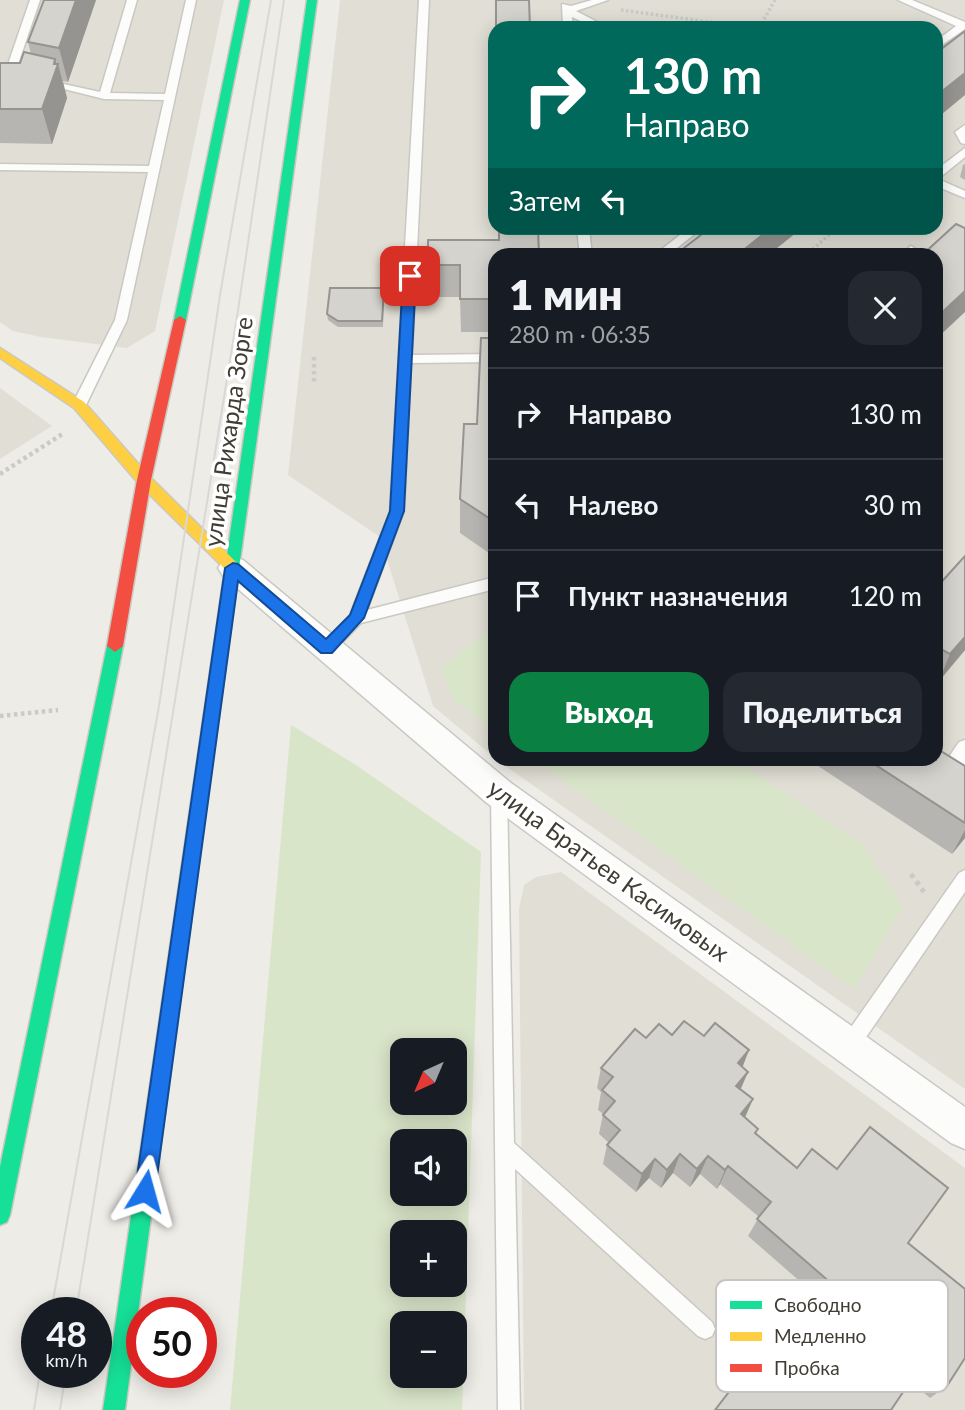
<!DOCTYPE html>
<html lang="ru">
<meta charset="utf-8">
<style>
:root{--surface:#171b24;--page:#242831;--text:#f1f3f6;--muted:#9ea1a6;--line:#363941;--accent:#0b8043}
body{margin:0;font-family:Lato,sans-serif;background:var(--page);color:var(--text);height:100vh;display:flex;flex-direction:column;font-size:26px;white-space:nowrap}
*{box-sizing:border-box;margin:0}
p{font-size:23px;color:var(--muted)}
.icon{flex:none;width:38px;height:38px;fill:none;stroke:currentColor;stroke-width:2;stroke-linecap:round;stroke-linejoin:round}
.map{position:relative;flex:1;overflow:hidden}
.panel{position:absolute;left:488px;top:248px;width:455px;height:518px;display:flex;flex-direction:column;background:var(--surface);border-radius:21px;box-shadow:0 4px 18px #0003}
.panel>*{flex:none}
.banner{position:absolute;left:488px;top:21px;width:455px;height:214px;border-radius:21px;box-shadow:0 4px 18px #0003;background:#00695c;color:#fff;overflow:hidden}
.needle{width:46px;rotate:224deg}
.buttons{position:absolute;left:390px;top:1038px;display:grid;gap:14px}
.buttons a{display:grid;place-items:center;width:77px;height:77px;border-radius:14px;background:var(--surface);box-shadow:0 4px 18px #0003;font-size:35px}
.speed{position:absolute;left:21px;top:1297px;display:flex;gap:14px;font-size:35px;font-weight:700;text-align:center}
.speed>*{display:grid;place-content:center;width:91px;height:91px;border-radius:50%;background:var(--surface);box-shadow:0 4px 18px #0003;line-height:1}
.speed small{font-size:18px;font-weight:400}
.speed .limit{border:10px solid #d22;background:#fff;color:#111}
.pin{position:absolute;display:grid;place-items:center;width:60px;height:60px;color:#fff;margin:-30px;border-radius:14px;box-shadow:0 4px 10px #0006}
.me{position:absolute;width:77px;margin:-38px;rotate:8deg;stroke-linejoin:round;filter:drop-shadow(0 0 5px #0008)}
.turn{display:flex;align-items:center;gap:24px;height:147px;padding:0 21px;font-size:32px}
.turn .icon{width:91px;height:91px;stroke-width:2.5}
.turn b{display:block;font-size:49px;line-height:60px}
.then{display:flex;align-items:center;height:66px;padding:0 21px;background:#0003;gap:14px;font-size:26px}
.round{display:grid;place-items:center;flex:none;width:74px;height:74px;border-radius:21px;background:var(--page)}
.head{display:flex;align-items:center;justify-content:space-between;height:119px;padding:0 21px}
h1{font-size:42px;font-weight:800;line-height:52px}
.action{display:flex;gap:14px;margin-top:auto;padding:14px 21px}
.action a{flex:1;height:80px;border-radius:21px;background:var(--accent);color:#fff;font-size:28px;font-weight:800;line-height:80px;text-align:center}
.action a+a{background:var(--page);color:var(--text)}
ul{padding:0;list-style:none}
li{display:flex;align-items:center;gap:21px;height:91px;padding:0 21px;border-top:2px solid var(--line)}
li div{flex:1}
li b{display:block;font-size:26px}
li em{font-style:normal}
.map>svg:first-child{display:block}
.residential{fill:#e1ded5;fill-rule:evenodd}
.green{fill:#d9e5c9;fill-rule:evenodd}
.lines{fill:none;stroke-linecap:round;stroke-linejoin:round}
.lane-casing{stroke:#c9c8c3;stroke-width:3}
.street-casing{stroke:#c9c8c3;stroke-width:3}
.fast-casing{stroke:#cbc9bf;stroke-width:3}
.slow-casing{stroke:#cbc9bf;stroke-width:3}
.jam-casing{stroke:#cbc9bf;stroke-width:3}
.path-far2{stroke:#cbcac6;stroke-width:3.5;stroke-dasharray:2.5 2.5;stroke-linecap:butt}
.path-far1{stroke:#cbcac6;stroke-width:4.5;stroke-dasharray:3.5 3.5;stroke-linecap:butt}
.path{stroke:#cbcac6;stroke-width:5;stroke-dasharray:4.5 4.5;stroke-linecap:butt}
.lane{fill:#fcfcfb;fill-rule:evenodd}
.street{fill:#fcfcfb;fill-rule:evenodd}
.fast{fill:#16e098;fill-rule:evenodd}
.slow{fill:#ffcf43;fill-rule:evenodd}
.jam{fill:#f24e42;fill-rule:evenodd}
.tram{stroke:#d8d8d7;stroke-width:2}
.wall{fill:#b7b5b1}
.shaded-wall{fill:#959490}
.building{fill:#d5d3ce;stroke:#959490;stroke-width:2}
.route{fill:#1a73e8;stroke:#114b97;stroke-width:2}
.labels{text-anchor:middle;stroke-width:7;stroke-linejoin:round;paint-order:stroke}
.street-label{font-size:24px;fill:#413d35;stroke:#fff}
.key{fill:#fff;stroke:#c6c5c2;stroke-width:2}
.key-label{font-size:19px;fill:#413d35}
</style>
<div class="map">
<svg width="965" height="1410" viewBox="0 0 965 1410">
<rect width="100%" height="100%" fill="#edece7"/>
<!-- residential -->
<g class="residential">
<path d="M0,0H224L155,331L127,348L41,337L13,331L0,322Z"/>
<path d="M340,0H965V1089L497,760H936V256H495V758L433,706L380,537L288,475ZM495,28H936V228H495Z"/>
<path d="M0,388L52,426L0,459Z"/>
<path d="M561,872L965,1168V1410H524L519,909L524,885L536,877Z"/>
</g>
<!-- green -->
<g class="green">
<path d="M495,626V731L453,699L442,668Z"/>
<path d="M291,725L356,765L481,852L462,1410H230ZM402,1050H455V1102H402ZM402,1141H455V1194H402ZM402,1232H455V1284H402ZM402,1323H455V1376H402Z"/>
<path d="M535,760H734L862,844L903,907L854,989Z"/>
</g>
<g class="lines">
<defs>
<g id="lane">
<path d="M30,0H40L14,76L5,78L4,76Z"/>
<path d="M127,0H137L110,93L165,94L186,0H196L127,320L86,405L79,410L72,405L115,320L148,172L0,170V164L149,166L164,100L104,99L40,83L45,80L100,92Z"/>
<path d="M419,0H429L412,355L495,354V362L411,363L404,511L367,610L495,577V589L361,623L332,653L327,655L319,649L350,615L390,511Z"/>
<path d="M592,0H608L576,11L609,28H596L572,17L573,28H563L562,4L571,6Z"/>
<path d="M898,0H912L965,22V29L936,49V41L956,26Z"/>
<path d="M965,125V144L961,143L955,132Z"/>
<path d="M965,148V157L938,179L965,191V198L936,186V170Z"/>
<path d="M577,228H589L592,256H580Z"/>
<path d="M689,228H702L667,256H653Z"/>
<path d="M911,246L917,250L912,256H898Z"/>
<path d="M965,740V776L948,766L946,761L959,742Z"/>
<path d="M499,786L505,788L507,793L514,1143L712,1322L715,1329L712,1336L705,1339L698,1336L515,1169L520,1410H498L491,793L493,788Z"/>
<path d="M965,870V892L856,1052L849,1055L842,1052L840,1046L842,1040L959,873Z"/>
</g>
<path id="street" d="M233,557L243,560L511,783L965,1107V1149L951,1143L487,803L223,576L218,568L223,560Z"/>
<g id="fast">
<path d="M240,0H250L186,320L180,324L174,320Z"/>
<path d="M307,0H317L236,590L229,596L222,590Z"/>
<path d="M115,640L123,646L10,1215L7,1222L0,1225V1167L107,646Z"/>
<path d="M195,823L201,825L203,830L125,1410H103L187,830L189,825Z"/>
</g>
<g id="slow">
<path d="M0,348L84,402L149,476L238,564L240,568L238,572H228L139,484L74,408L0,358Z"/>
<path d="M229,584L236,590L203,830L201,835L195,837L189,835L187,830L222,590Z"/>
</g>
<path id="jam" d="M180,316L186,320L151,480L123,646L115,652L107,646L137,480L174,320Z"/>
</defs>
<!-- lane casing -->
<use href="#lane" class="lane-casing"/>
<!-- street casing -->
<use href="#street" class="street-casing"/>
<!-- fast casing -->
<use href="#fast" class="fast-casing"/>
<!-- slow casing -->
<use href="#slow" class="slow-casing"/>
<!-- jam casing -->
<use href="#jam" class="jam-casing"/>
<!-- path-far2 -->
<g class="path-far2">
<path d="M621,10L717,23L729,28"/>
<path d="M759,28L775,0"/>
<path d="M805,256L837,228"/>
</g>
<!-- path-far1 -->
<g class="path-far1">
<path d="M314,357V384"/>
<path d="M0,474L64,433"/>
<path d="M0,716L58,710"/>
</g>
<!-- path -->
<path class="path" d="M911,874L924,892"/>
<!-- lane -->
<use href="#lane" class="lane"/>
<!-- street -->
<use href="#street" class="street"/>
<!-- fast -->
<use href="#fast" class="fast"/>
<!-- slow -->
<use href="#slow" class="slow"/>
<!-- jam -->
<use href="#jam" class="jam"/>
<!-- tram -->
<g class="tram">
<path d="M51,1312L159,706L220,295L271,0"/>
<path d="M76,1312L237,317L284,0"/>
<path d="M34,1410L40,1372"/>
<path d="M60,1410L66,1372"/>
</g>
</g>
<!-- wall -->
<g class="wall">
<path d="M96,0L68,82L63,81L67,98L52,144L0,143V63H20L31,54L28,42Z"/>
<path d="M965,164V180L960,177L963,165Z"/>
<path d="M498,228H538L495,256V297H490V332H461L460,297H429L428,265L498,240Z"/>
<path d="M710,228H802L767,256H679L680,251Z"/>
<path d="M384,294L383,327H338L328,320L327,314Z"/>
<path d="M495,338V550L493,549L489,553L460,533V499Z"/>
<path d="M965,556V650L939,681L936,680V588Z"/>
<path d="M809,760H936L965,766V838L952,854Z"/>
<path d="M672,1035L704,1036L749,1050L742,1067L748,1072L741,1089L753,1099L745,1118L758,1129L756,1134L797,1168L908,1243L947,1386L930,1398L910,1381L766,1388L827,1305L748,1236L759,1217L720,1184L717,1189L700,1174L690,1187L673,1173L661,1188L649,1178L636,1192L603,1164L607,1145L609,1143L599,1134L603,1114L598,1110L601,1092L597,1088L601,1068L646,1038Z"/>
</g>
<!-- shaded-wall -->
<g class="shaded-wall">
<path d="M76,0H96L68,82L59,48Z"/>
<path d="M55,59L57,66L58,64L67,98L52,144L42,109Z"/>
<path d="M965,73V95L936,119V96Z"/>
<path d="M771,228H802L767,256H736Z"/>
<path d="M965,291V312L936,339V318Z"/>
<path d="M494,515L493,549L489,553V518Z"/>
<path d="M965,637V650L939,681L950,654Z"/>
<path d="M965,830V838L952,854Z"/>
<path d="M749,1050L741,1071L738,1063Z"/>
<path d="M748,1072L739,1092L736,1086Z"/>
<path d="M753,1099L744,1119L741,1114Z"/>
<path d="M680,1154L673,1173L661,1188L667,1170Z"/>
<path d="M708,1156L700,1174L690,1187L697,1169Z"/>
<path d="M655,1159L649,1178L636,1192L642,1174Z"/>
<path d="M728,1166L720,1184L717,1189L725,1170Z"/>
</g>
<!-- building -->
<g class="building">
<path d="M44,0H76L59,48L28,42Z"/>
<path d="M496,0H529L530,28H496Z"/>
<path d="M965,31V73L936,96V53Z"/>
<path d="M24,52L55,59L54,64H58L42,109H0V63H20Z"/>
<path d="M956,224L965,228V291L936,318V256H921Z"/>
<path d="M499,228H538L539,256H495V265H490V299H460V265H428V240H499Z"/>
<path d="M710,228H771L736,256H689L680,251Z"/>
<path d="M330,288H384L382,321H338L327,314Z"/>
<path d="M481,338H495V516L494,515L489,518L460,499L464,424H477Z"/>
<path d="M965,556V637L950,654L936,646V588Z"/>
<path d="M936,748L965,766V823L868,760H936Z"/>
<path d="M684,1021L704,1036L715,1023L749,1050L738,1063L748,1072L736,1086L753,1099L741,1114L758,1129L755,1133L797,1168L812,1149L837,1169L870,1127L948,1188L908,1243L965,1289V1358L947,1386L922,1364L891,1410H715L746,1370L766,1388L839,1290L757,1219L771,1202L728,1166L725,1170L708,1156L697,1169L680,1154L667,1170L655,1159L642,1174L607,1145L620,1130L603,1115L615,1101L602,1090L613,1077L601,1068L635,1029L646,1038L659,1024L672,1035Z"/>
</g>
<!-- route -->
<path class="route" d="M410,272L416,276L404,511L364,618L332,653H321L238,581L155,1191L152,1198L145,1200L138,1198L135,1191L225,568L233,563L238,564L326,639L350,615L390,511L403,276Z"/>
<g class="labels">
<!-- street labels -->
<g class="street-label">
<text transform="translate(229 432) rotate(-82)" y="8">улица Рихарда Зорге</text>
<text transform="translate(608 871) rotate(36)" y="8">улица Братьев Касимовых</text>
</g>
</g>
<!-- legend -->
<rect x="716" y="1280" width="232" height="112" rx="10" class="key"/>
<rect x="730" y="1301" width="32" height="8" fill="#16e098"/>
<rect x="730" y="1332" width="32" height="9" fill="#ffcf43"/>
<rect x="730" y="1364" width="32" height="8" fill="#f24e42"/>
<g class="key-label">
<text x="774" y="1312">Свободно</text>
<text x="774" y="1343">Медленно</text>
<text x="774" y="1375">Пробка</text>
</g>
</svg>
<div class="buttons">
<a><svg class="needle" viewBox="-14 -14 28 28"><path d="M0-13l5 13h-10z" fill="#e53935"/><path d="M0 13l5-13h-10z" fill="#9ea1a6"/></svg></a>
<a><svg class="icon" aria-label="sound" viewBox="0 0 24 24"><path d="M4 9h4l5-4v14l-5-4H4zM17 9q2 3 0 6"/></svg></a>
<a>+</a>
<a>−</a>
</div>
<div class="speed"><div>48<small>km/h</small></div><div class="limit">50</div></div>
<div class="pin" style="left:410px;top:276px;background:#d93025"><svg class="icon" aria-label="arrive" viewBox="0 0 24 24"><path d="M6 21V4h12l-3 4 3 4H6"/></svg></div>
<svg class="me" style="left:145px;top:1191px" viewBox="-20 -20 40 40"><path d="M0-17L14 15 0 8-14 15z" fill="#1a73e8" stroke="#fff" stroke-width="4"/></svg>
<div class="banner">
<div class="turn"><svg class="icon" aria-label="right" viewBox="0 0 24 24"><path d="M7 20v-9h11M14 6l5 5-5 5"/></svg><div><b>130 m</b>Направо</div></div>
<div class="then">Затем<svg class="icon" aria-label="left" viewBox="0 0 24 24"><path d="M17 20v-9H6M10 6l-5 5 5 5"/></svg></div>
</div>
<section class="panel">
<div class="head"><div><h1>1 мин</h1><p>280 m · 06:35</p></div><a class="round"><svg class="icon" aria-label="close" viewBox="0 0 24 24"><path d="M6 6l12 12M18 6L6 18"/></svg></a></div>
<ul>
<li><svg class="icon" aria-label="right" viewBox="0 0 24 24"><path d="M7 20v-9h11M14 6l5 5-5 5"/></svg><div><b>Направо</b></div><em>130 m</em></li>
<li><svg class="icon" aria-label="left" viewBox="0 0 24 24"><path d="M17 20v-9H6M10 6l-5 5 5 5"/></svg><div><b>Налево</b></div><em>30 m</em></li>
<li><svg class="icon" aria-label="arrive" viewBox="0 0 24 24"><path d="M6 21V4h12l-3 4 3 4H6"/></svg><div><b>Пункт назначения</b></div><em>120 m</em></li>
</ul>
<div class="action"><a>Выход</a><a>Поделиться</a></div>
</section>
</div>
